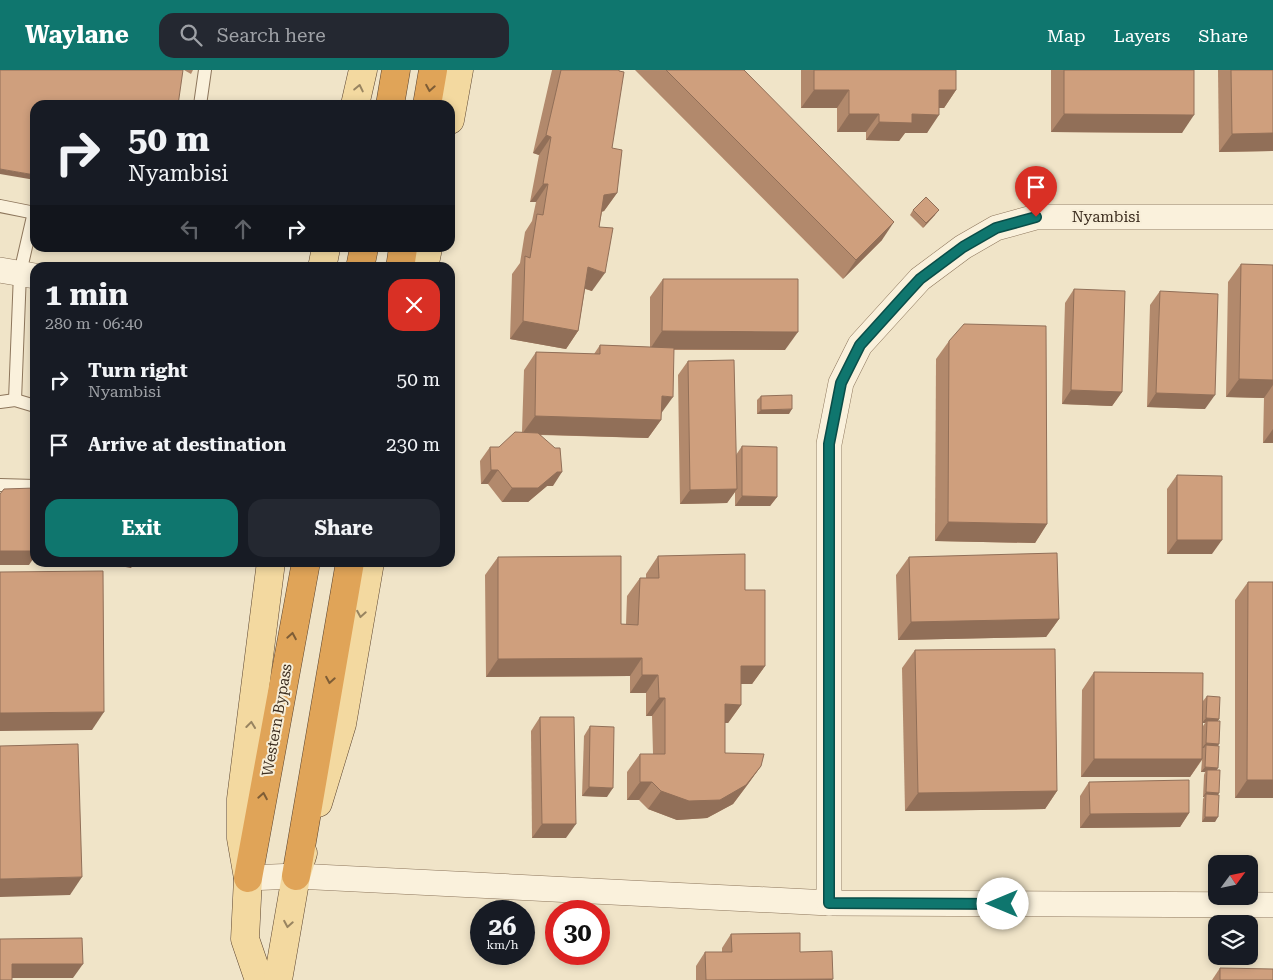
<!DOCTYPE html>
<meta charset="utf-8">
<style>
:root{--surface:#171b24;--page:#242831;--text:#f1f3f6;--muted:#9ea1a6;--accent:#0f766e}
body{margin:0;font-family:"Roboto Serif",serif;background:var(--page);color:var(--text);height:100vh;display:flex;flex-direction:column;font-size:19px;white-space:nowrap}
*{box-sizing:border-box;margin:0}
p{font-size:16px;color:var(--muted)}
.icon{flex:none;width:28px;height:28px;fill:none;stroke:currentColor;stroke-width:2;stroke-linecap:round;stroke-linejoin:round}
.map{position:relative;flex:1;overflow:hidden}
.drawer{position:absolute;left:30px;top:192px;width:425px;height:305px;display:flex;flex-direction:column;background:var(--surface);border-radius:15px;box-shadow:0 2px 8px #0003}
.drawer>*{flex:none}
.guide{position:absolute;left:30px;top:30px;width:425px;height:152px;border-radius:15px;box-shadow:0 2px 8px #0003;background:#171b24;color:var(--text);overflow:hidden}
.needle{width:32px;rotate:57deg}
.buttons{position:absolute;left:1208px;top:785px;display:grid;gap:10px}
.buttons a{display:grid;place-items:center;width:50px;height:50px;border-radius:10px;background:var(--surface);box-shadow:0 2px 8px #0003;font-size:25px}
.speed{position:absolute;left:470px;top:830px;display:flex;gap:10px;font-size:25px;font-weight:700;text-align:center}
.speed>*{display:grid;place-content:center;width:65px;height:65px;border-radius:50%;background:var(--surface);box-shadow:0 2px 8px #0003;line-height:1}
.speed small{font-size:12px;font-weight:400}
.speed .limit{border:8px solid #d22;background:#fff;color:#111}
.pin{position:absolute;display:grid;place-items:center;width:42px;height:42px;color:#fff;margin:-51px -21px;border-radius:50% 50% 50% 0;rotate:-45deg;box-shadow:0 0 5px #0007}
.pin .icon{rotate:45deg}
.me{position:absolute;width:55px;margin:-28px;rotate:270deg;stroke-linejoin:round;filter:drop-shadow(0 0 4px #0008)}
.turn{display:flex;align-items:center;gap:18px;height:105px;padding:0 15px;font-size:22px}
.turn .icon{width:65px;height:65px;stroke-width:2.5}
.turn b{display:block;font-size:35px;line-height:42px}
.lanes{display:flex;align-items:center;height:48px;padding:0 15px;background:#0003;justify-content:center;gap:25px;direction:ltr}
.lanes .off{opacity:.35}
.round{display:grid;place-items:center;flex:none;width:52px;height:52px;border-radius:15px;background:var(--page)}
.overview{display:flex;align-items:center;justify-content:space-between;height:85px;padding:0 15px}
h1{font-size:30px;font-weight:700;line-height:38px}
.button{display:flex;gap:10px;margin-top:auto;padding:10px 15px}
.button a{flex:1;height:58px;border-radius:15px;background:var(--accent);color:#fff;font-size:20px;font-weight:700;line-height:58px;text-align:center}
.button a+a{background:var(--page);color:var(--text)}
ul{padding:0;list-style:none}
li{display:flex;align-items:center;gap:15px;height:65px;padding:0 15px}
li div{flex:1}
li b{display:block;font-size:19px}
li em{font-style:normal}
header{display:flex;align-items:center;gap:30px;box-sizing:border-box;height:70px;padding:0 25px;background:var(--accent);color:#fff}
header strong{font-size:24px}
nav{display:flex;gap:28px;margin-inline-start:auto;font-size:18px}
.search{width:350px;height:45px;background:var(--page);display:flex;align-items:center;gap:12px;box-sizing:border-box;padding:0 18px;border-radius:15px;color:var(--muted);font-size:19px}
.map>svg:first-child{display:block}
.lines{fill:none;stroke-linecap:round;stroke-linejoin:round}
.lane-casing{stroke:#8d765c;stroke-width:14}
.street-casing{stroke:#8d765c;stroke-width:26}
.primary-casing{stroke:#5b4430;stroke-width:29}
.highway-casing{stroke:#5b4430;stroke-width:29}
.lane{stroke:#faf1dc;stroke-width:12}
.street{stroke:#faf1dc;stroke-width:25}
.primary{stroke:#f3d9a0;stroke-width:28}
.highway{stroke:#e0a458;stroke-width:28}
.wall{fill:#b2896c;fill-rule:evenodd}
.shaded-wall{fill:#916f58}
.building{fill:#cf9f7d;stroke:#916f58}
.oneway{stroke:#988460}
.oneway2{stroke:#7e5d36}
.route-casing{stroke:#0a4d48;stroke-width:12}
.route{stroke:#0f766e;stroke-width:9}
.labels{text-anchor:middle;stroke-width:4;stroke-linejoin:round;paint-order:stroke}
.street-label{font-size:15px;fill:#3d2e20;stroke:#f7eed8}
</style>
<header>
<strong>Waylane</strong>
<div class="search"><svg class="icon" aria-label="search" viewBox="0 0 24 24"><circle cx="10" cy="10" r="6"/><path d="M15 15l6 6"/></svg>Search here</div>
<nav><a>Map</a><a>Layers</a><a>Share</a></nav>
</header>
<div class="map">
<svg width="1273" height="910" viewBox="0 0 1273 910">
<rect width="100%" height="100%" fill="#f0e4c8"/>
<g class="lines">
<defs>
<g id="lane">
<path d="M200,35L205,0"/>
<path d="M0,136L35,143"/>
<path d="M15,330L20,203L34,142"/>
<path d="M0,332L15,330L35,336"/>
<path d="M0,415L35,416"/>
</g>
<g id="street">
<path d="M0,200L35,206"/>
<path d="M248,808L296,806L829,833L1273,835"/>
<path d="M829,833V374L841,313L860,275L920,209L963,177L996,158L1036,147H1273"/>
</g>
<g id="primary">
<path d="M355,35L363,0"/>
<path d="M450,50L459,0"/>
<path d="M322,198L326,178"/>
<path d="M424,198L428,178"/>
<path d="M318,733L342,654L370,492"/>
<path d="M259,910L245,869L248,808L241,768V729L271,492"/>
<path d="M278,910L296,806L303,783"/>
</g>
<g id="highway">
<path d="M390,35L396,0"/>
<path d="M427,35L433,0"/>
<path d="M360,198L364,178"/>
<path d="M400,198L403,178"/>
<path d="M296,806L350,492"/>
<path d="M248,808L306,492"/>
</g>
</defs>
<!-- lane casing -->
<use href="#lane" class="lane-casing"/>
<!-- street casing -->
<use href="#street" class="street-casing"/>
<!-- primary casing -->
<use href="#primary" class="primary-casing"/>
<!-- highway casing -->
<use href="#highway" class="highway-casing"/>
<!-- lane -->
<use href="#lane" class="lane"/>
<!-- street -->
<use href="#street" class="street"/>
<!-- primary -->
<use href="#primary" class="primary"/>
<!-- highway -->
<use href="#highway" class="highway"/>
</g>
<!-- wall -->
<g class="wall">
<path d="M184,0H193L191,4Z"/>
<path d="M552,0H619L612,78L617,123L604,141L602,142L599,157L592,221L585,219L578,261L566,279L510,269L512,204L520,193L525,162L532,151L536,132H530L539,85L533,83Z"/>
<path d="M635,0H744L882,170L843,209Z"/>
<path d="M801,0H956V20L944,38H939L927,63H905L899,71L866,70V62H837V38H801Z"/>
<path d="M1051,0H1194L1182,63L1051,62Z"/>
<path d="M1218,0H1273V81L1219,82Z"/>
<path d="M913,140L935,145L923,158L910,145Z"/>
<path d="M1241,194L1273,195V373H1263L1264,328L1226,327L1228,212Z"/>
<path d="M663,209L785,280H674L661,343V350L648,368L541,365L553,416H547L528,432H502L488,414H481L480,391L490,377H499L522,362L524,300L536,282L594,284L600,275L650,277V227Z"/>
<path d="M1074,219L1122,322L1112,336L1062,334L1065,233Z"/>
<path d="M1160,221L1205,339L1147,337L1150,235Z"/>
<path d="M949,271L1047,454L1035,473L935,471L936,289Z"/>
<path d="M688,291L736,385L742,376L777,427L770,436H735V422L727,433L680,434L678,305Z"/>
<path d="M761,326L789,344H757V330Z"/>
<path d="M1177,405L1212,484H1167V419Z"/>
<path d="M658,486L745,520L765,596L752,614H741V635L728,653H725V683L761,696L748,714L733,734L707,748L677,750L648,739L639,730H627V702L640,684H653L652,646H646V623H630V606L486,607L485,505L498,487L621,554H626L627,526L640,508H646V504Z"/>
<path d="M909,487L1059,549L1046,567L898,570L896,505Z"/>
<path d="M1248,512L1273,728H1235V530Z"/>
<path d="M915,580L1057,721L1045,739L905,741L902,598Z"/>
<path d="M1094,602L1203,646V631L1207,626L1219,649L1217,651L1218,676L1216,700L1218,725L1215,752H1202L1203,729L1204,727H1203L1204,705L1205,702H1201L1202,690L1190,707H1081L1082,620ZM1203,653H1205L1203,656L1202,675Z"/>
<path d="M540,647L566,768H532L531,661Z"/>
<path d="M590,656L607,727L582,726L584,666Z"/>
<path d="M1089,712L1189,743L1180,757L1080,758V726Z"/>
<path d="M731,864L800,882L832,910H696V896L705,882H722V878Z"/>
<path d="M1220,898L1273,910H1212Z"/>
</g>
<!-- shaded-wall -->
<g class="shaded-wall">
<path d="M814,20H849L837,38H801Z"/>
<path d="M939,20H956L944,38H927Z"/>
<path d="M849,44H879L866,62H837Z"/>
<path d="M912,44L939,45L927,63H905L899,71L866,70L879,52Z"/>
<path d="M1064,44L1194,45L1182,63L1051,62Z"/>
<path d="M1273,63V81L1219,82L1232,64Z"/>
<path d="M546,65L551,67L539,85L533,83Z"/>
<path d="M0,99L35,105V110L0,104Z"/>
<path d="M543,114H548L536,132H530Z"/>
<path d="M617,123L604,141L592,143L604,125Z"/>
<path d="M939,140L935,145L923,158L926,153Z"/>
<path d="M894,152L882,170L843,209L856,190Z"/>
<path d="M588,197L605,203L592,221L575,215Z"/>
<path d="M523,251L578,261L566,279L510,269Z"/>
<path d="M662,261L798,262L785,280L650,279Z"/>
<path d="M1239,309L1273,310V315L1264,328L1226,327Z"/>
<path d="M1071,320L1122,322L1112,336L1062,334Z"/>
<path d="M1156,323L1215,325L1205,339L1147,337Z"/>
<path d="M662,326L673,327L660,345Z"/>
<path d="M792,339L789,344H757L761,340Z"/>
<path d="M535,346L661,350L648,368L522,364Z"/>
<path d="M1273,359V373H1263Z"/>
<path d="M491,400H498L488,414H481Z"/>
<path d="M557,402H562L553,416H547L528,432H502L512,418Z"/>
<path d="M737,419L727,433L680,434L690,420Z"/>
<path d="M742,426L777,427L770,436H735Z"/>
<path d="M948,452L1047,454L1035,473L935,471Z"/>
<path d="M1177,470H1222L1212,484H1167Z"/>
<path d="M0,481H35V486L29,495H0Z"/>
<path d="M98,492H135L131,498Z"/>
<path d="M1059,549L1046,567L898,570L911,552Z"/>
<path d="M642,588L630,606L486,607L498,589Z"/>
<path d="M741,596H765L752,614H728Z"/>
<path d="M642,605H658L646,623H630Z"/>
<path d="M659,628H665L652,646H646Z"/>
<path d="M725,634L741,635L728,653H712Z"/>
<path d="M104,642L92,660L0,661V643Z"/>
<path d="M1206,648L1219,649L1216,654L1207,651L1205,653H1202Z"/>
<path d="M1206,673L1219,674L1215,679L1206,675L1204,678H1202Z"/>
<path d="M1094,689H1202L1190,707H1081Z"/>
<path d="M761,696L748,714L733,734L707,748L677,750L648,739L661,721Z"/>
<path d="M1205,697L1218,698L1215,703L1207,700L1205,702H1201Z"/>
<path d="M1247,710H1273V728H1235Z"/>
<path d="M640,712H652L639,730H627Z"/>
<path d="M589,717L613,718L607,727L582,726Z"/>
<path d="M1057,721L1045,739L905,741L918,723Z"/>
<path d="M1206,722L1219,723L1216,728L1206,724L1204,727H1203Z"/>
<path d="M1189,743L1180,757L1080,758L1090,744Z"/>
<path d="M1205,747H1218L1215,752H1202Z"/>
<path d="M542,754H576L566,768H532Z"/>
<path d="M82,807L70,825L0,827V809Z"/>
<path d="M12,894H83L73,908H2Z"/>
<path d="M833,909L832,910H706Z"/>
</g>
<!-- building -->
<g class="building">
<path d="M0,0H183L178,35H35V105L0,99Z"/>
<path d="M561,0H619V1L624,2L612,78L622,80L617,123L604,125L599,157L613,158L605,203L588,197L578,261L523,251L525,186L530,188L537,144L543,145L548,114H543L551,67L546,65Z"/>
<path d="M666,0H744L894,152L856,190Z"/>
<path d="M814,0H956V20H939V45L912,44V53L879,52V44H849V20H814Z"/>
<path d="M1064,0H1194V45L1064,44Z"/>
<path d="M1231,0H1273V63L1232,64Z"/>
<path d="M926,127L939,140L926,153L913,140Z"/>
<path d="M1241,194L1273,195V310L1239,309Z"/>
<path d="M663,209H798V262L662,261Z"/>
<path d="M1074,219L1125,221L1122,322L1071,320Z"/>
<path d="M1160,221L1218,224L1215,325L1156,323Z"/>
<path d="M964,254L1046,256L1047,454L948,452L949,271Z"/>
<path d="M600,275L674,278L673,327L662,326L661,350L535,346L536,282L600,284Z"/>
<path d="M734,290L737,419L690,420L688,291Z"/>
<path d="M792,325V339L761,340V326Z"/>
<path d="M515,362L538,363L555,378H560L562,402H557L538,418H512L498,400H491L490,377H499Z"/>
<path d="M742,376L777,377V427L742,426Z"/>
<path d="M1177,405L1222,406V470H1177Z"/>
<path d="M35,418V481H0V424L4,419Z"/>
<path d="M1057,483L1059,549L911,552L909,487Z"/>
<path d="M745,484V520H765V596H741V635L725,634V683L764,684L761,696L746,715L720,730L689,731L661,721L652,712H640V684H665V628H659L658,605H642V588L498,589V487L621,486V554L638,555L640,508H659L658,486Z"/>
<path d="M103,501L104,642L0,643V502Z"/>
<path d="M1248,512H1273V710H1247Z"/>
<path d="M1055,579L1057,721L918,723L915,580Z"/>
<path d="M1094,602L1203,603L1202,689H1094Z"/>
<path d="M1207,626L1220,627L1219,649L1206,648Z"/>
<path d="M540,647H574L576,754H542Z"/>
<path d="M1207,651H1220L1219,674L1206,673Z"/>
<path d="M590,656L614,657L613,718L589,717Z"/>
<path d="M78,674L82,807L0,809V676Z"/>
<path d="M1206,675L1219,676L1218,698L1205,697Z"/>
<path d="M1207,700H1220L1219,723L1206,722Z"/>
<path d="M1189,710V743L1090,744L1089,712Z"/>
<path d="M1206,724L1219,725L1218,747H1205Z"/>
<path d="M800,863V882L832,881L833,909L706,910L705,882H732L731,864Z"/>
<path d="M82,868L83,894H12V910H0V869Z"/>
<path d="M1220,898L1273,899V910H1220Z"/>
</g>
<!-- one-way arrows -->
<defs><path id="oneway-chevron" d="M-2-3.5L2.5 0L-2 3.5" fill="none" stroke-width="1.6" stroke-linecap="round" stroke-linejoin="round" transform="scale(1.25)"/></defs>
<g class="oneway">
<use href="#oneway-chevron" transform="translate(359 18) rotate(-78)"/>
<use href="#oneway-chevron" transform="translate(361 544) rotate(100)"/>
<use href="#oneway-chevron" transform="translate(251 655) rotate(-83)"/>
<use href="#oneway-chevron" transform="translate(288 854) rotate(100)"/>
</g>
<g class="oneway2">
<use href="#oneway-chevron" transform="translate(430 18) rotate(100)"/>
<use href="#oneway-chevron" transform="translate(292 566) rotate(-80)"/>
<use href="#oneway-chevron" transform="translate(330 610) rotate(100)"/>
<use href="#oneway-chevron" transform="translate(263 726) rotate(-80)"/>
</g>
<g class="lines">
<defs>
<path id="route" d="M1003,834L829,833V374L841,313L860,275L908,222L920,209L963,177L996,158L1036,147"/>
</defs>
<!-- route casing -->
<use href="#route" class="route-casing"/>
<!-- route -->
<use href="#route" class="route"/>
</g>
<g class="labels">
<!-- street labels -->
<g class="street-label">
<text x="1106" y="152">Nyambisi</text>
<text transform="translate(277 650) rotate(-80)" y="5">Western Bypass</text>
</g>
</g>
</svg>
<div class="buttons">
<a><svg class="needle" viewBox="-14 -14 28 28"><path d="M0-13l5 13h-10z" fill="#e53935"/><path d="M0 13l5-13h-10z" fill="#9ea1a6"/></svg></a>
<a><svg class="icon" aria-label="layers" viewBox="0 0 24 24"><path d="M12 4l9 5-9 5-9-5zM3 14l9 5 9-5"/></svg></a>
</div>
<div class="speed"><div>26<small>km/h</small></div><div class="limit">30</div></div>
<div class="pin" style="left:1036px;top:147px;background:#d93025"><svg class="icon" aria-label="arrive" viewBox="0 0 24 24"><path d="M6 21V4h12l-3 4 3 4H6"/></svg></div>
<svg class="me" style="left:1003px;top:834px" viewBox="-20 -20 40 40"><circle r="19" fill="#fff"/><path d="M0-13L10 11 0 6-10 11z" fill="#0f766e"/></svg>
<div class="guide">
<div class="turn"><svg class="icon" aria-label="right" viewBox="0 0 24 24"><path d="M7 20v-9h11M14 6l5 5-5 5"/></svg><div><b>50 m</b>Nyambisi</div></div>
<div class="lanes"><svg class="icon off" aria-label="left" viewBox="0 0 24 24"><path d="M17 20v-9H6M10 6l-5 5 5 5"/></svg><svg class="icon off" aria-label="ahead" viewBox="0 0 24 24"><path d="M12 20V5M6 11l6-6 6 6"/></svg><svg class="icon" aria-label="right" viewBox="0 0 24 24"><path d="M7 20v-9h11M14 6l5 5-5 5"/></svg></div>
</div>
<section class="drawer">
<div class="overview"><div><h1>1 min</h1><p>280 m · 06:40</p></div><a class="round" style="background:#d93025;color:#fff"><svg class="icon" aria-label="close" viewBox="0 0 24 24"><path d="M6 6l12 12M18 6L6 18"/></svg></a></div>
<ul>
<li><svg class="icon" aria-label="right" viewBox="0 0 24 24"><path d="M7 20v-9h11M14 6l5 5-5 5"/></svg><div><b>Turn right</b><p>Nyambisi</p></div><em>50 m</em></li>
<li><svg class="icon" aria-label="arrive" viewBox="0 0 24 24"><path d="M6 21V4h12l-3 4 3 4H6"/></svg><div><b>Arrive at destination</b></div><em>230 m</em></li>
</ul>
<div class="button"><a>Exit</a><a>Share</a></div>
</section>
</div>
